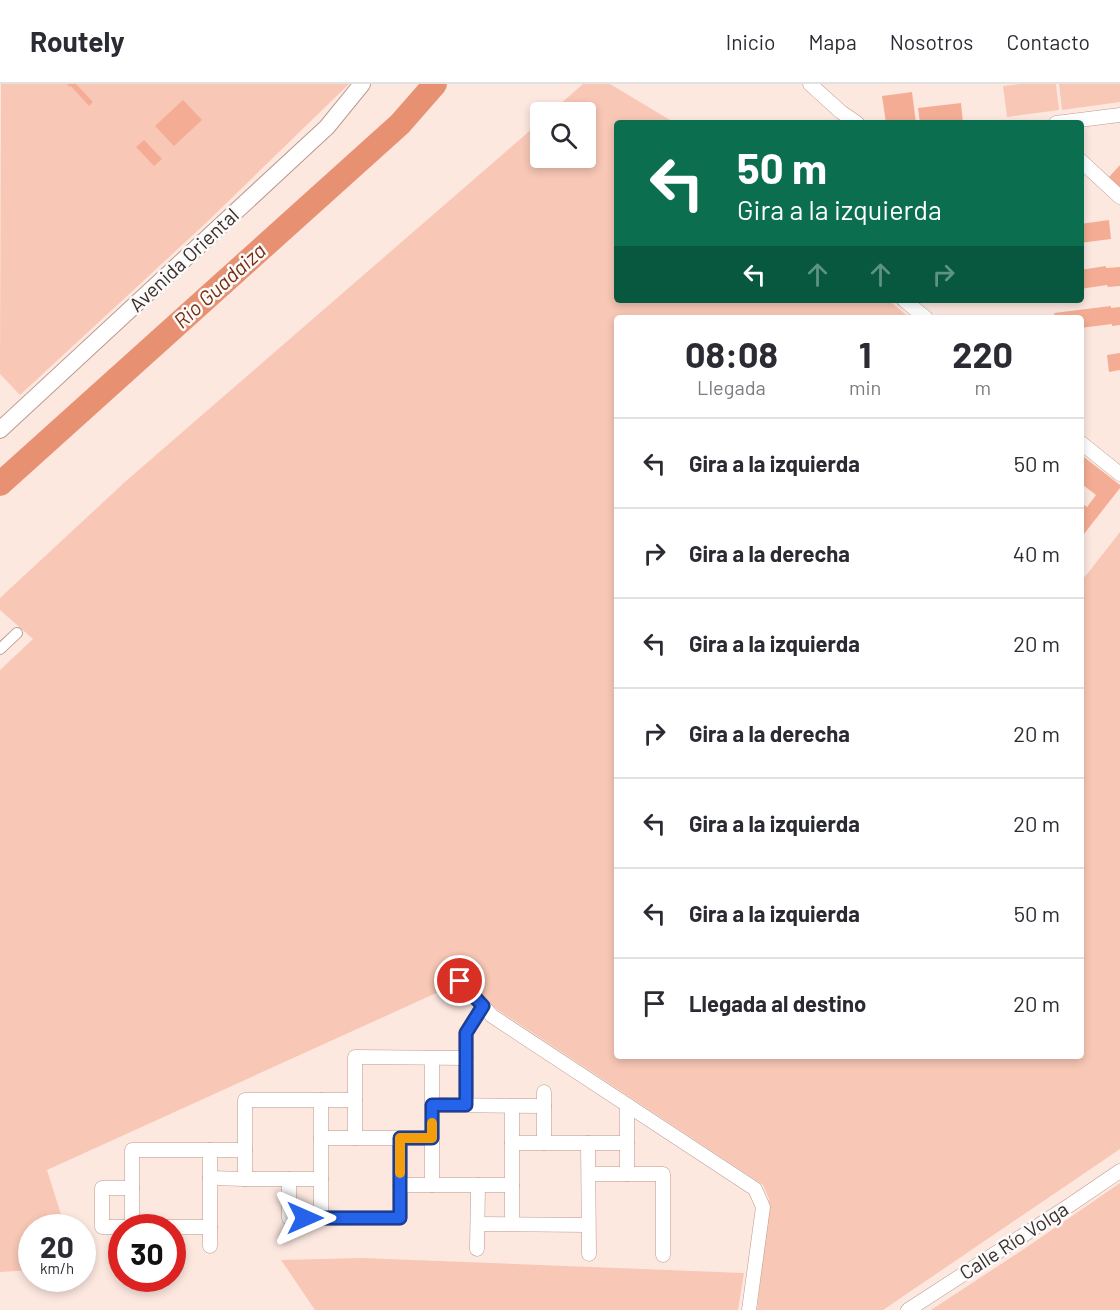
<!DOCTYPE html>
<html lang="es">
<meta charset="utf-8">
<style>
:root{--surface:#fff;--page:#f2f2f3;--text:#2b2b33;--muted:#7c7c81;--line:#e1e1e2}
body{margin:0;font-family:Barlow,sans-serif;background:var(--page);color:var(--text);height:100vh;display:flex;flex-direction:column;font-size:22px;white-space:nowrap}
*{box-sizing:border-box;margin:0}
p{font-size:20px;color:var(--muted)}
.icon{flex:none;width:33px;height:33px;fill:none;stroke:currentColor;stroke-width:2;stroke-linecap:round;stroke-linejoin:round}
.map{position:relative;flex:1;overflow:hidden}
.sheet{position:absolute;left:614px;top:231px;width:470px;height:744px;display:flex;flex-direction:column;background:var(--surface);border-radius:6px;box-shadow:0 3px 9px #0003}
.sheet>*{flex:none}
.hud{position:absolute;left:614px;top:36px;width:470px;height:183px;border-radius:6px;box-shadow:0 3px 9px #0003;background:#0b6e4f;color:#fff;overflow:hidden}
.fabs{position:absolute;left:530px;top:18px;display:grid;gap:12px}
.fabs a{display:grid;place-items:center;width:66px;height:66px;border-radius:6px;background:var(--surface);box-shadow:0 3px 9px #0003;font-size:30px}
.speed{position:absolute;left:18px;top:1130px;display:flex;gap:12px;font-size:30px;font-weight:700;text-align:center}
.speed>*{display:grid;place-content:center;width:78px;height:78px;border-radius:50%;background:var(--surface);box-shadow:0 3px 9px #0003;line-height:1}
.speed small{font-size:15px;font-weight:400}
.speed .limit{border:9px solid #d22;background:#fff;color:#111}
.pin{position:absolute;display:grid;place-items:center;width:51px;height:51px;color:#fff;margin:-26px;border:3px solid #fff;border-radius:50%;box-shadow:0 2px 6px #0007}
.me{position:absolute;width:66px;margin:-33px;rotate:90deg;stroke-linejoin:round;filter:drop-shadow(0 0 4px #0008)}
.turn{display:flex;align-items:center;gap:21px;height:126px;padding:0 24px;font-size:27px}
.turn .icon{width:78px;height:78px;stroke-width:2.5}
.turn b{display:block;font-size:42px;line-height:51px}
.lanes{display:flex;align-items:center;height:57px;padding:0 24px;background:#0003;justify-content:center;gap:30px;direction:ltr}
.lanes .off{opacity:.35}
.eta{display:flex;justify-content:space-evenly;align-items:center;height:102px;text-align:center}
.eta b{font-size:36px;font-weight:700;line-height:42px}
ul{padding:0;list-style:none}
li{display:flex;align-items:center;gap:18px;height:90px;padding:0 24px;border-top:2px solid var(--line)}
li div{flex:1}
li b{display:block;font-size:22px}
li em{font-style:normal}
header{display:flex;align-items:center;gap:36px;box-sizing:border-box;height:84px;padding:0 30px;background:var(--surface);border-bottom:2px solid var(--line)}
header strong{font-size:28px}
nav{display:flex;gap:33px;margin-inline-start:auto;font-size:21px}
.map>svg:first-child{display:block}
.green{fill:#f8c7b5}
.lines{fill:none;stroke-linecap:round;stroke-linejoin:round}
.river{stroke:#e79172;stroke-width:24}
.building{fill:#f4ad94}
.pedestrian-casing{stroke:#bb9a8e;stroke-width:12}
.minor-casing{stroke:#bb9a8e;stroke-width:15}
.tertiary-casing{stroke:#bb9a8e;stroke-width:18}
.pedestrian{stroke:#fff;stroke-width:10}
.minor{stroke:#fff;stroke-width:14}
.tertiary{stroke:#fff;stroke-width:16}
.route-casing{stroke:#184099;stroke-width:15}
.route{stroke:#2563eb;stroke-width:10}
.slow{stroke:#f59e0b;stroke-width:10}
.labels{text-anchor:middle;stroke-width:5;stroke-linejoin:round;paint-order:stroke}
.street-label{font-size:20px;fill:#3b2d29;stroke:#fafafa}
.water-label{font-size:21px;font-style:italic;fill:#7a2d0c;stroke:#fafafa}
</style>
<header>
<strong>Routely</strong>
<nav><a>Inicio</a><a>Mapa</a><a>Nosotros</a><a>Contacto</a></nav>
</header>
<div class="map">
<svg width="1120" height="1226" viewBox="0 0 1120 1226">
<rect width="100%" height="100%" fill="#fde8e0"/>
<!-- green -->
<g class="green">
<path d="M1,0H349L207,138L20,311L0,290Z"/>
<path d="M583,0H610L675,39H616V216H888L910,234H616V972H1080V499L1120,448V1065L883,1226H757L769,1115L763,1101L492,922L467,895L47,1086L65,1143H32L31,1186L0,1188V586L33,555L0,526V514L126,397L540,38V74H585V28H551Z"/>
<path d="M1021,0H1056L1059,26L1007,33L1003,2Z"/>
<path d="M1059,0H1120V18L1062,26Z"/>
<path d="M1120,1099V1226H931L1027,1163Z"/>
<path d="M362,1174L744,1189L738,1226H315L281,1176Z"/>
</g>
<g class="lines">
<!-- river -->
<path class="river" d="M0,400L400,40L435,0"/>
</g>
<!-- building -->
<g class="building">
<path d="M67,0H76L93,18L89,22L71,2L70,3Z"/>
<path d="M912,8L916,39H886L882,12Z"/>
<path d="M183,16L202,36L174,62L155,42Z"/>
<path d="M961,19L963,39H920L918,24Z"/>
<path d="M144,56L162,75L154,82L136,63Z"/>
<path d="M1120,81V103L1109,93Z"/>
<path d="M1109,136L1111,155L1080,159V140Z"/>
<path d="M1106,182V184L1120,183V202L1108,203L1107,201L1080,205V186Z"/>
<path d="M1111,222V224L1120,223V241L1112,242V240L1080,244V234H1055L1054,229Z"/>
<path d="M1120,269V286L1109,288L1107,271Z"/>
<path d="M1080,370L1120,401V404L1080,455V418L1087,423L1096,411L1083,401L1080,405Z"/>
</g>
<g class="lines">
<defs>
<path id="pedestrian" d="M0,565L17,549"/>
<g id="minor">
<path d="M810,0L841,28L857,39"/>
<path d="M1056,39L1120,31"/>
<path d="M1080,76L1120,113"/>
<path d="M904,216L926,234"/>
<path d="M1080,358L1120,390"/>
<path d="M460,897L492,932L755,1105L763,1123L749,1226"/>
<path d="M432,1021L544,1022"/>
<path d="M466,1021V949L483,922"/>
<path d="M627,1021V1090"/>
<path d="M321,1054H355V973L466,974"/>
<path d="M355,1054H432"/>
<path d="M512,1059H544V1008"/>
<path d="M544,1059H588"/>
<path d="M589,1090H663V1171"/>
<path d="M210,1094L245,1095V1016H355"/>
<path d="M245,1095H321"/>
<path d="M289,1095V1134H321V1016"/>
<path d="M400,1101H432V974"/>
<path d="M432,1101H478"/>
<path d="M512,1101V1022"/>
<path d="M132,1104H102V1143H210"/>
<path d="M321,1134H400V1054"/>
<path d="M478,1140L588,1141"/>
<path d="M132,1143V1066H210"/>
<path d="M210,1162V1066H245"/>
<path d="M477,1165L478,1101H512V1140"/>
<path d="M589,1170L588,1059H627"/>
<path d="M908,1226L1070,1121L1120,1087"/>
</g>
<path id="tertiary" d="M0,346L327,43L362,0"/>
</defs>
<!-- pedestrian casing -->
<use href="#pedestrian" class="pedestrian-casing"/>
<!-- minor casing -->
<use href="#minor" class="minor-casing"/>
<!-- tertiary casing -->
<use href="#tertiary" class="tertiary-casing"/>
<!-- pedestrian -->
<use href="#pedestrian" class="pedestrian"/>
<!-- minor -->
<use href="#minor" class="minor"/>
<!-- tertiary -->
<use href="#tertiary" class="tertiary"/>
</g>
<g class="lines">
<defs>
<path id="route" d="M305,1134H400V1054H432V1021H466V949L483,922L460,897"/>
</defs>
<!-- route casing -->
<use href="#route" class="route-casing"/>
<!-- route -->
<use href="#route" class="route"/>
<!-- slow -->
<path class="slow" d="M400,1089V1054H432V1039"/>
</g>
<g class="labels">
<!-- street labels -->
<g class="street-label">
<text transform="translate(184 176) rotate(-43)" y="7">Avenida Oriental</text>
<text transform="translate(1014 1157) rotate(-33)" y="7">Calle Río Volga</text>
</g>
<!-- water labels -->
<g class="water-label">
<text transform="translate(220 202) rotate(-42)" y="7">Rio Guadaiza</text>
</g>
</g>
</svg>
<div class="fabs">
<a><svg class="icon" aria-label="search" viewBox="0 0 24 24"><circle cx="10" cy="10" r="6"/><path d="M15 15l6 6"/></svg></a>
</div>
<div class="speed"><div>20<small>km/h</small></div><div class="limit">30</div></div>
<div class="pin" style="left:460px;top:897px;background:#d93025"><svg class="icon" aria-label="arrive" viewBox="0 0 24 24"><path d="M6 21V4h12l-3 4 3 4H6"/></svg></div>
<svg class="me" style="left:305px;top:1134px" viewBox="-20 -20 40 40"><path d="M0-17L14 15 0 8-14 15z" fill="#2563eb" stroke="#fff" stroke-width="4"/></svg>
<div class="hud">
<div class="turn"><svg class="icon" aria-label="left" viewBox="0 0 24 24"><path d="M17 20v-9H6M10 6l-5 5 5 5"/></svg><div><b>50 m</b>Gira a la izquierda</div></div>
<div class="lanes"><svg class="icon" aria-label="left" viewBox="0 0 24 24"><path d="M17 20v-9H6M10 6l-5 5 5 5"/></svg><svg class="icon off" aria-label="ahead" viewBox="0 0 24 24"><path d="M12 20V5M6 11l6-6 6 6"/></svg><svg class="icon off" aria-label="ahead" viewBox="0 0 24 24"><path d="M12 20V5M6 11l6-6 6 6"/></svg><svg class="icon off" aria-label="right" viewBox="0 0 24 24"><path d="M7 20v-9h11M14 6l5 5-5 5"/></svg></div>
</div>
<section class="sheet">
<div class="eta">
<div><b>08:08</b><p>Llegada</p></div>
<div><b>1</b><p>min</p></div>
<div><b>220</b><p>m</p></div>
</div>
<ul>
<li><svg class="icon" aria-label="left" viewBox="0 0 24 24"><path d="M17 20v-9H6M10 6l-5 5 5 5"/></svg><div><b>Gira a la izquierda</b></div><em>50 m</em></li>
<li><svg class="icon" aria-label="right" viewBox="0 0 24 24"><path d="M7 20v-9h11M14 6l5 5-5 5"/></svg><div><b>Gira a la derecha</b></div><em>40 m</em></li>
<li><svg class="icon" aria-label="left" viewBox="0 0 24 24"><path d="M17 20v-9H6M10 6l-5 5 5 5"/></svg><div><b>Gira a la izquierda</b></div><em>20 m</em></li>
<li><svg class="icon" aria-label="right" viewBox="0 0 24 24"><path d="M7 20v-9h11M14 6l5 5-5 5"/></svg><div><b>Gira a la derecha</b></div><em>20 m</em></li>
<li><svg class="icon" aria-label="left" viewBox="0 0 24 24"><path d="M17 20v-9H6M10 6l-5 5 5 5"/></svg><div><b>Gira a la izquierda</b></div><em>20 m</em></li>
<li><svg class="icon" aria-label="left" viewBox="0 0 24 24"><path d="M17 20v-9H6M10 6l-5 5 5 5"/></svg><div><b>Gira a la izquierda</b></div><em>50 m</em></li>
<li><svg class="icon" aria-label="arrive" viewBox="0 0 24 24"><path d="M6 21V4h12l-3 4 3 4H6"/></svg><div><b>Llegada al destino</b></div><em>20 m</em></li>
</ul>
</section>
</div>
